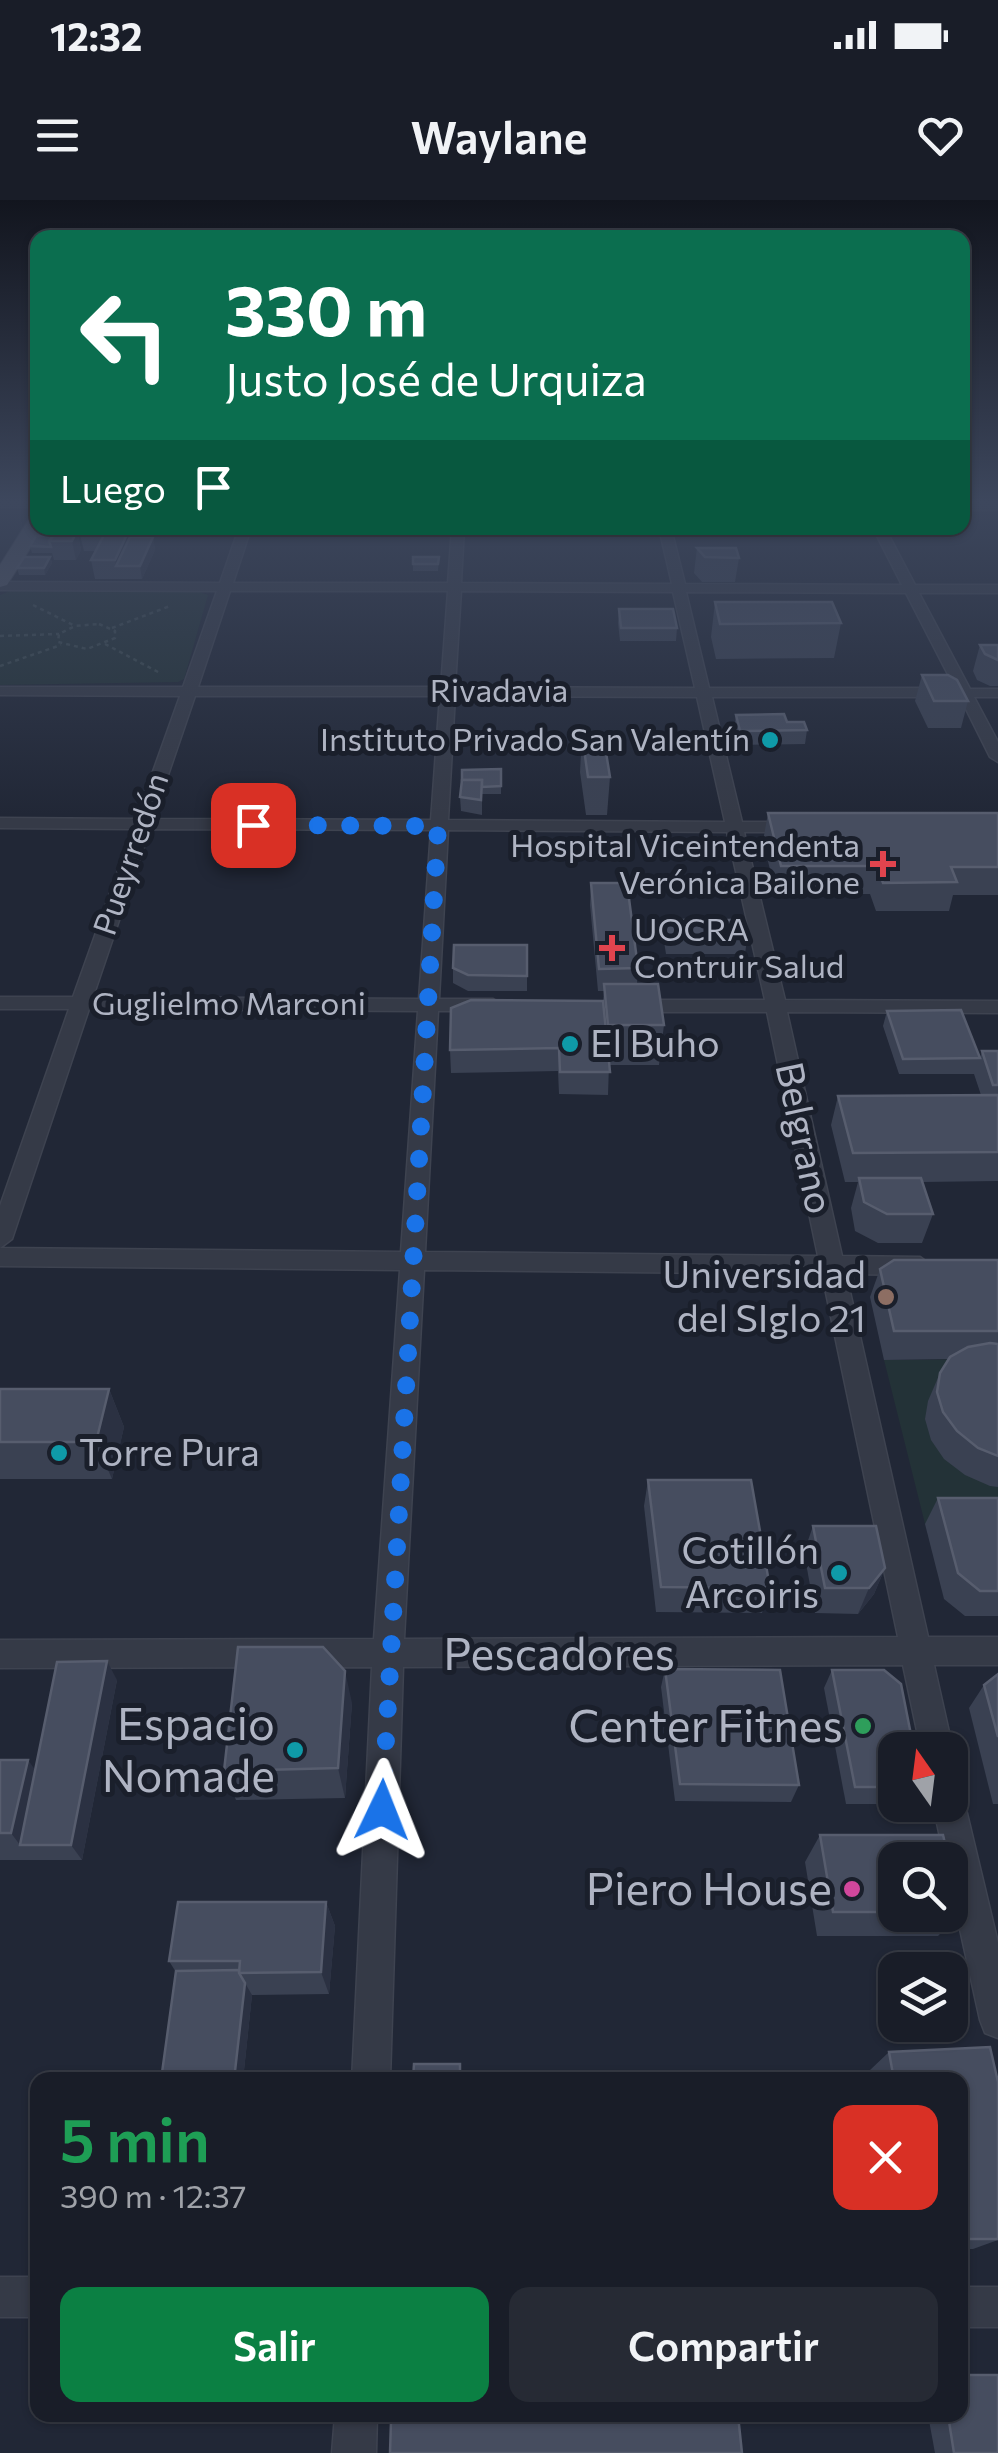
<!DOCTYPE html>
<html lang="es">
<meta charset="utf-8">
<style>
:root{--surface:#191d28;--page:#262a34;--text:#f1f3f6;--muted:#9fa2a8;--line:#373b45;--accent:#0b8043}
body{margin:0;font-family:Commissioner,sans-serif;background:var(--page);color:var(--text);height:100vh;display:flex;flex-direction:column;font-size:38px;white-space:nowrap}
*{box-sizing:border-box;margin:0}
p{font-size:32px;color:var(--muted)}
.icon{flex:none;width:55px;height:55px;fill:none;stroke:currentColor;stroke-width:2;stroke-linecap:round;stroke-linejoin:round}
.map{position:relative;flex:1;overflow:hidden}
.sheet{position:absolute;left:30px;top:1872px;width:938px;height:350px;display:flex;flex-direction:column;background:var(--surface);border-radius:20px;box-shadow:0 2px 8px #0004,0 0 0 2px var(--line)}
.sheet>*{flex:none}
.hud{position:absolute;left:30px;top:30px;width:940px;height:305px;border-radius:20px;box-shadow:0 2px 8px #0004,0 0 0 2px var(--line);background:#0b6e4f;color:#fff;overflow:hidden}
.needle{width:65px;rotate:346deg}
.tools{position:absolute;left:878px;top:1532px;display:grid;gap:20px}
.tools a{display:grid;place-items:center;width:90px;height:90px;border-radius:20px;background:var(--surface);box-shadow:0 2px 8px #0004,0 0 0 2px var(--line);font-size:50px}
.pin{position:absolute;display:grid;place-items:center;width:85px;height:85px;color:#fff;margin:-42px;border-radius:20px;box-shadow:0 5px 15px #0006}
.me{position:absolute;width:110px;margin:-55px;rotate:2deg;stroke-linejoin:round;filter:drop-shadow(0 0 8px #0008)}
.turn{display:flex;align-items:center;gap:35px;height:210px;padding:0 30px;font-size:45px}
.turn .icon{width:130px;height:130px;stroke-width:2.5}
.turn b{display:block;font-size:70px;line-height:85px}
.then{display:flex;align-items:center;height:95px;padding:0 30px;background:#0003;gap:20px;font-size:38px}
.round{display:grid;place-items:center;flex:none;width:105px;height:105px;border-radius:20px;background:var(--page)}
.headline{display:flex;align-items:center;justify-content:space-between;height:170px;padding:0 30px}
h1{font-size:60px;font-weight:600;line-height:75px;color:#1e9e55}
.cta{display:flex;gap:20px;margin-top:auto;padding:20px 30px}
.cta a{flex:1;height:115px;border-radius:20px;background:var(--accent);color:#fff;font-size:40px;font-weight:600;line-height:115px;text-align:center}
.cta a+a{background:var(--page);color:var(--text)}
.status{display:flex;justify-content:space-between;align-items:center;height:70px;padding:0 50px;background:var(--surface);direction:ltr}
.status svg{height:28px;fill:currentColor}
header{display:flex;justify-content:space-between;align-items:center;height:130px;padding:0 30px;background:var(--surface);font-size:45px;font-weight:600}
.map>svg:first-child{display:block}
.green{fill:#233237}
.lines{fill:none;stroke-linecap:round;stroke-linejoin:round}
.minor-casing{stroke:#3e4350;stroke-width:3}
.tertiary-casing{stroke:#3e4350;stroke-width:2}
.primary-casing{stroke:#3e4350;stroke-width:2}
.path{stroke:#3c4b50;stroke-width:2.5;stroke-dasharray:4 4;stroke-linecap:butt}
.minor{fill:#353a47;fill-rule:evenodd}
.tertiary{fill:#353a47;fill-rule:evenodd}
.primary{fill:#535867;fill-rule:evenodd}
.wall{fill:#3a4152}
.shaded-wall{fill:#2b3142}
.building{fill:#464d5f;stroke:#575d6e;stroke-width:2.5}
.route{stroke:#1a73e8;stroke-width:18;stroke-dasharray:0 32.4}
.culture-dot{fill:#0f9aa8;stroke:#1a1f2b;stroke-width:4}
.health-dot{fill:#e0444e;stroke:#1a1f2b;stroke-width:4}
.education-dot{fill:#8d6e63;stroke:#1a1f2b;stroke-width:4}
.leisure-dot{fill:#2e9e5b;stroke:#1a1f2b;stroke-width:4}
.hotel-dot{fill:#d1479c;stroke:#1a1f2b;stroke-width:4}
.labels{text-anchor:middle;stroke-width:10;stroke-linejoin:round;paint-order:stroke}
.far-street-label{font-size:32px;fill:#afb4c3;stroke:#1a1f2b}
.far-poi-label{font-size:32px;fill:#afb4c3;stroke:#1a1f2b;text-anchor:end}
.poi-label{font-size:38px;fill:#afb4c3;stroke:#1a1f2b;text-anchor:start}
.street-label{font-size:38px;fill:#afb4c3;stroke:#1a1f2b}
.near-street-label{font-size:45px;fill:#afb4c3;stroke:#1a1f2b}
.near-poi-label{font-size:45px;fill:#afb4c3;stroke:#1a1f2b;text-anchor:end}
</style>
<div class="status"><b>12:32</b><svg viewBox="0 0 49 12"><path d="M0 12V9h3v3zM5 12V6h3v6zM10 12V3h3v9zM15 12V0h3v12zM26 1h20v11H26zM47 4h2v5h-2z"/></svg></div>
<header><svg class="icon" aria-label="menu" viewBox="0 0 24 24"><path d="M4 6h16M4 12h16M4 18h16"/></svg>Waylane<svg class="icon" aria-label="heart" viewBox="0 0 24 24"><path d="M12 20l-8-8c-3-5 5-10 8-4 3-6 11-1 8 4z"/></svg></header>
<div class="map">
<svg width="998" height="2253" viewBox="0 0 998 2253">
<rect width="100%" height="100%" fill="#212736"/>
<!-- green -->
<g class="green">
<path d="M13,390L197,391L208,395L184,479L178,482L0,485V395Z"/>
<path d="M998,1159V1324H925L884,1160Z"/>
</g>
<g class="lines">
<defs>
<g id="minor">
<rect x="962" y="302" width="36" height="8"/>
<path d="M239,328H251L233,383H448L452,328H464L461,383L672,384L659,328H671L685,384L902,385L873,328H885L915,385H998V393H919L970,489H998V497H974L998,542V562L990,557L960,497H712L742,622H800L808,627L800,632H744L785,800L998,801V813L787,812L842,1056L920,1057L932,1066L920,1075L846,1074L928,1437H998V1465H934L953,1550L950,1557V1550H921L903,1465L403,1467L390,1880H352L372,1467L0,1468V1440L374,1439L400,1070L0,1066V1048L401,1052L418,811L89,809L12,1039L0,1048V1006L69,809H0V797H73L133,629L0,628V618L136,619L180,496L0,495V487H183L217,391L0,390V382L220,383ZM230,391H448L441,487H198ZM461,391L673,392L695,488L455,487ZM686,392L906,393L955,488H709ZM195,496H440L431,620L153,619ZM455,496L697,497L725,622L448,620ZM150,629L431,630L419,799L93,797ZM448,630L727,632L765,800H628L618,806L628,812H767L818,1056L425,1052L438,811H493L503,805L493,799H439ZM424,1070L822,1074L898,1437L404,1439Z"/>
<path d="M950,1589L961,1593L965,1605L998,1743V1838L985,1833L980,1820L950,1684V1660H945L933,1605H950Z"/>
<rect x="0" y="2077" width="38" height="40"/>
<rect x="960" y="2087" width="38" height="40"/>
<path d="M335,2215H377L376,2253H332Z"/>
</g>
<rect id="tertiary" x="0" y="300" width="38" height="7"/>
<path id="primary" d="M38,314V328H43L7,385L0,387V365L31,316Z"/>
</defs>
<!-- minor casing -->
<use href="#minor" class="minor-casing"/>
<!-- tertiary casing -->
<use href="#tertiary" class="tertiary-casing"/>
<!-- primary casing -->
<use href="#primary" class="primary-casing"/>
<!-- path -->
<g class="path">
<path d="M33,405L75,426"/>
<path d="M99,424L115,431V438L87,449L58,442L59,434L75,426Z"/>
<path d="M112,428L170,406"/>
<path d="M0,436L59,434"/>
<path d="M105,444L160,473"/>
<path d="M0,466L61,445"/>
</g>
<!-- minor -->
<use href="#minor" class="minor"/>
<!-- tertiary -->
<use href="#tertiary" class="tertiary"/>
<!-- primary -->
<use href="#primary" class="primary"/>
</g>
<!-- wall -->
<g class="wall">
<path d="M48,328H133L135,337H153L155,350L142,379H95L91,360L96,351H84L80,335H78L81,350L76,360H54L52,353H32L30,346L57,335H50Z"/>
<path d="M697,348L739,358L735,382H702L694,373Z"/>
<path d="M50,357L52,363L45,375H19L17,368Z"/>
<path d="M413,357H439L438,371H413Z"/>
<path d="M715,402L841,423L834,458L716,459L711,437Z"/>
<path d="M619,409L677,428L676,441H620L618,423Z"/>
<path d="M980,445H998V486H990L977,480L973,471Z"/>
<path d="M922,475L968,501L961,528H928L915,501Z"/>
<path d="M736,515L787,522L807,530L805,544L738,545L734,529Z"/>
<path d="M582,535L610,577L607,615H586L580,572Z"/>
<path d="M501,569V594H482V615L461,611L460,597Z"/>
<path d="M768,613H998V695H953L949,711H876L870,694H776L763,641Z"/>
<path d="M591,683L638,768L637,784L664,825L659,865H609L608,895L559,894L558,871L451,873L450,850L603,801L604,791H598L590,705Z"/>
<path d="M665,720L747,739L745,754H666L663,735Z"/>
<path d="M527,745V791H468L453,783V768Z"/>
<path d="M887,811L980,858L982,851H998V981L922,982L933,1014L922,1043H878L855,1031L851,1008L858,982H845L831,925L838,896L981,895L974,874H899L883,826Z"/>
<path d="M998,1060V1287L990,1286L965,1275L944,1259L931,1240L925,1219L928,1201L940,1173L949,1159L884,1160L870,1097L880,1069Z"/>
<path d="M0,1189H109L124,1227L112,1279H0Z"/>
<path d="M648,1280L770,1388L762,1413L656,1412L644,1306Z"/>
<path d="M938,1298H998V1416H965L944,1399L925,1324Z"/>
<path d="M813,1326L885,1368L874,1394L858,1414L815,1413L804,1352Z"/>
<path d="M665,1469L799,1585L791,1602L675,1601L661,1487Z"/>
<path d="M832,1470L895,1550V1604H846L824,1488Z"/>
<path d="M998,1474V1604H993L969,1508L984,1485Z"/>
<path d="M117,1480L82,1660H0V1560L35,1570Z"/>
<path d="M352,1503L345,1598L236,1600L224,1571Z"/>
<path d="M820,1635L895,1660V1715H950V1665L961,1712L938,1736H817L805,1662Z"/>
<path d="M326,1702L335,1726L329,1794L252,1795L243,1880L169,1761Z"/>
<path d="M889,1852L998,1882V2040L973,2049H960V1880H870L869,1871Z"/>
<path d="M928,2215H960L998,2253H935Z"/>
</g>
<!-- shaded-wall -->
<g class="shaded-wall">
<path d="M130,328H133L136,342L116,366L115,360Z"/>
<path d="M77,331L81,350L76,360L72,341Z"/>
<path d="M153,337L155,350L142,379L140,366Z"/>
<path d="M50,357L52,363L45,375L44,368Z"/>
<path d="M109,1189L124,1227L112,1279L96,1242Z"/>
<path d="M885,1368L874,1394L858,1414L869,1388Z"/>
<path d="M107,1461L117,1480L82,1660L71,1645Z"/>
<path d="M345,1471L352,1503L345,1598L338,1568Z"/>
<path d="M28,1560L49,1589L20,1645L11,1633Z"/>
<path d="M326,1702L335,1726L329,1794L321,1772Z"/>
<path d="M245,1783L252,1795L243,1880H234Z"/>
</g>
<!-- building -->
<g class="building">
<path d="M83,328H130L115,360H91L105,333H80Z"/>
<path d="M77,331L72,341H49L53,336Z"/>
<path d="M36,336H53L49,341L51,347L30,346Z"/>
<path d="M130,337H153L140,366H116Z"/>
<path d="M697,348H736L739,358L705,357Z"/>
<path d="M24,357H50L44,368H17Z"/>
<path d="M413,357H439L438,364H413Z"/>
<path d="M715,402H832L841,423L720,424Z"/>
<path d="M619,409H673L677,428H621Z"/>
<path d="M980,445H998V460L985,454Z"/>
<path d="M922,475H948L957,480L968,501H934Z"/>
<path d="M784,514L787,522H804L807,530L740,531L736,515Z"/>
<path d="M603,534L610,577H588L582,535Z"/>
<path d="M501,569V586L482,587V580H462V570Z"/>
<path d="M462,580H482L481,600L460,597Z"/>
<path d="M768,613H998V667H951L957,682L883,683L877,666H781Z"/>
<path d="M591,683H627L638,768L599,769Z"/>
<path d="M665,720H744L747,739L667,738Z"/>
<path d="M454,745H527V776L468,775L453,768Z"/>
<path d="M604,784H658L664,825H608Z"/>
<path d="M471,800L603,801L610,872H560L559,848L450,850L451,808Z"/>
<path d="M961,810L980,858L903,859L887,811Z"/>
<path d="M982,851H998V885H993Z"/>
<path d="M998,895V952L853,953L838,896Z"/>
<path d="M859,978H921L933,1014H887L864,1002Z"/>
<path d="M894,1060H998V1131H894L880,1069Z"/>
<path d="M990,1143L998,1144V1256L978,1248L957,1231L943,1212L937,1192L940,1173L950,1157L968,1147Z"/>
<path d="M0,1189H109L96,1242H0Z"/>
<path d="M648,1280H751L770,1388L661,1387Z"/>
<path d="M938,1298H998V1391H980L958,1373Z"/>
<path d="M813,1326H876L885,1368L869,1388H825Z"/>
<path d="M238,1447H323L345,1471L338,1568L224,1571Z"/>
<path d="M107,1461L71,1645H20L57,1462Z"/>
<path d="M665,1469L780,1470L799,1585L680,1584Z"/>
<path d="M832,1470H884L901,1484L914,1550H895V1587H855Z"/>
<path d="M998,1474V1537L984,1485Z"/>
<path d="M0,1560H28L11,1633H0Z"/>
<path d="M820,1635H943L949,1660H895V1712H833Z"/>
<path d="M950,1665L961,1712H950Z"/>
<path d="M178,1702H326L321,1772L239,1773L240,1761H169Z"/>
<path d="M239,1770V1773L245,1783L234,1880H161L176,1771Z"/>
<path d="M990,1847L998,1882V2039H960V1880H894L889,1852Z"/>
<path d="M414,1864H460V1880H413Z"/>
<path d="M960,2175H998V2253H954L948,2215H960Z"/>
<path d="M397,2215H738L742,2253H390L391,2221Z"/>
</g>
<!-- sky -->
<linearGradient id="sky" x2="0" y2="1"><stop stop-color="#12151e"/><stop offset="0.49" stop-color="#3d475d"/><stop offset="1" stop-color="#3d475d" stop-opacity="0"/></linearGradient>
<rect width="998" height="615" fill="url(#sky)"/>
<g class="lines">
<!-- route -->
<path class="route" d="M253,625L438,626L382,1610"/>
</g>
<!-- markers -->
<g class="culture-dot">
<circle cx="770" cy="540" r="10"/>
<circle cx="570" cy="844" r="10"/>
<circle cx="59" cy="1253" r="10"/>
<circle cx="839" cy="1373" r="10"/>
<circle cx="295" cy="1550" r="10"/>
</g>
<g class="health-dot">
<path d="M878 649h10v10h10v10h-10v10h-10v-10h-10v-10h10z"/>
<path d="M607 733h10v10h10v10h-10v10h-10v-10h-10v-10h10z"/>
</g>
<circle class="education-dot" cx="886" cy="1097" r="10"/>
<circle class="leisure-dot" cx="863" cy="1526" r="10"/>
<circle class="hotel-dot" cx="852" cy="1689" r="10"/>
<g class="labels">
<!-- far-street labels -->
<g class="far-street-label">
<text x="499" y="502">Rivadavia</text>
<text transform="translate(131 654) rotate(-71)" y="11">Pueyrredón</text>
<text x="229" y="815">Guglielmo Marconi</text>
</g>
<!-- far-poi labels -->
<g class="far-poi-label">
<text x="750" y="551">Instituto Privado San Valentín</text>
<text x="860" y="657">Hospital Viceintendenta<tspan x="860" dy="37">Verónica Bailone</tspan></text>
<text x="634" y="741" text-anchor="start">UOCRA<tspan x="634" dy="37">Contruir Salud</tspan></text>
</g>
<!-- poi labels -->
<g class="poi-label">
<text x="590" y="857">El Buho</text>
<text x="866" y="1088" text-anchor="end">Universidad<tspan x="866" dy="44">del SIglo 21</tspan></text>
<text x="79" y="1266">Torre Pura</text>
<text x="819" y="1364" text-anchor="end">Cotillón<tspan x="819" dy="44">Arcoiris</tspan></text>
</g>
<!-- street labels -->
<g class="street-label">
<text transform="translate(804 938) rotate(78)" y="13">Belgrano</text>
</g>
<!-- near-street labels -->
<g class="near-street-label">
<text x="559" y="1470">Pescadores</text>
</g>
<!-- near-poi labels -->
<g class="near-poi-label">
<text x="275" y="1540">Espacio<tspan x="275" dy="52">Nomade</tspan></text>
<text x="843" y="1542">Center Fitnes</text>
<text x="832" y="1705">Piero House</text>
</g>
</g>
</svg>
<div class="tools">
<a><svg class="needle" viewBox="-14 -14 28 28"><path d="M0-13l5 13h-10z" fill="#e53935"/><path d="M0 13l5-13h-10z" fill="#9fa2a8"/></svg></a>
<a><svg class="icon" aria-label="search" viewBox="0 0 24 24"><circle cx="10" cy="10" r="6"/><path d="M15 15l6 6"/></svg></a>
<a><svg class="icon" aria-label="layers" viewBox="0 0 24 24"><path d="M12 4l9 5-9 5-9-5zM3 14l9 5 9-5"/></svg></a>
</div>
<div class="pin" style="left:253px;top:625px;background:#d93025"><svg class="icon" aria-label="arrive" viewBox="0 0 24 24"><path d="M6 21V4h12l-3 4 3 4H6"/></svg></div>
<svg class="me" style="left:382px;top:1610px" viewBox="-20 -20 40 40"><path d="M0-17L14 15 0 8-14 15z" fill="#1a73e8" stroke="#fff" stroke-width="4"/></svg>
<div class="hud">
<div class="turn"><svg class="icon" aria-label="left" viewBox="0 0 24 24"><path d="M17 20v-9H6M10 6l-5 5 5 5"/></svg><div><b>330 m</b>Justo José de Urquiza</div></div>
<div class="then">Luego<svg class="icon" aria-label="arrive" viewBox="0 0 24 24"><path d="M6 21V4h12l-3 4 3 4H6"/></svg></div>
</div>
<section class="sheet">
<div class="headline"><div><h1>5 min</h1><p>390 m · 12:37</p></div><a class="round" style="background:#d93025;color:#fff"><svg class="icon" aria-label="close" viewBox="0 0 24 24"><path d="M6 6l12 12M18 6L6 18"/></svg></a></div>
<div class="cta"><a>Salir</a><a>Compartir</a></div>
</section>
</div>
